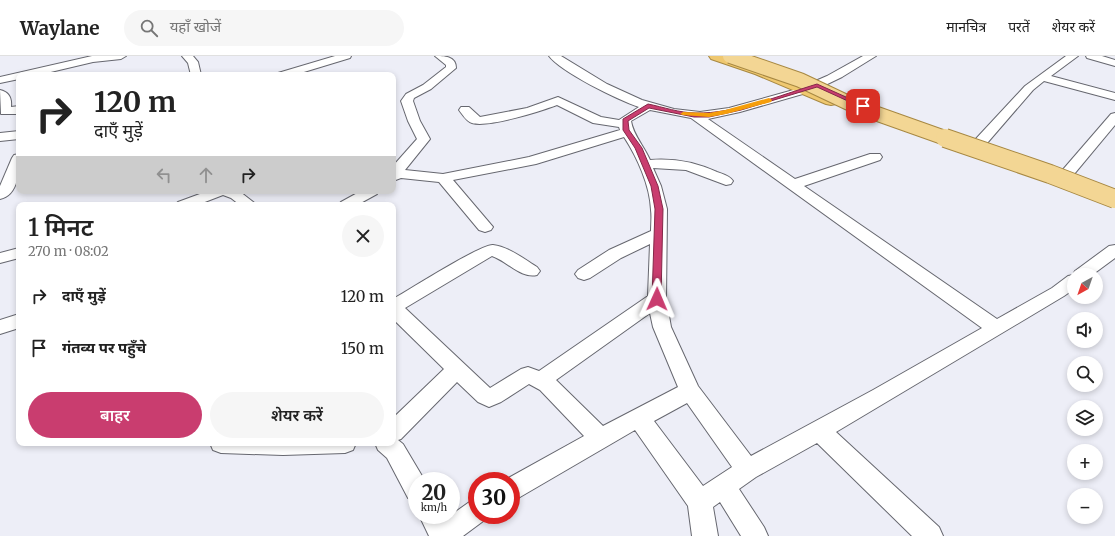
<!DOCTYPE html>
<html lang="hi">
<meta charset="utf-8">
<style>
:root{--surface:#fff;--page:#f6f6f6;--text:#222;--muted:#767676;--line:#e0e0e0;--accent:#c93d6f}
body{margin:0;font-family:Merriweather,"Noto Sans Devanagari",serif;background:var(--page);color:var(--text);height:100vh;display:flex;flex-direction:column;font-size:15px;white-space:nowrap}
*{box-sizing:border-box;margin:0}
p{font-size:13px;color:var(--muted)}
.icon{flex:none;width:22px;height:22px;fill:none;stroke:currentColor;stroke-width:2;stroke-linecap:round;stroke-linejoin:round}
.map{position:relative;flex:1;overflow:hidden}
.side{position:absolute;left:16px;top:146px;width:380px;height:244px;display:flex;flex-direction:column;background:var(--surface);border-radius:8px;box-shadow:0 2px 6px #0003}
.side>*{flex:none}
.banner{position:absolute;left:16px;top:16px;width:380px;height:122px;border-radius:8px;box-shadow:0 2px 6px #0003;background:#fff;color:var(--text);overflow:hidden}
.needle{width:26px;rotate:220deg}
.tools{position:absolute;left:1067px;top:212px;display:grid;gap:8px}
.tools a{display:grid;place-items:center;width:36px;height:36px;border-radius:50%;background:var(--surface);box-shadow:0 2px 6px #0003;font-size:20px}
.speed{position:absolute;left:408px;top:416px;display:flex;gap:8px;font-size:20px;font-weight:700;text-align:center}
.speed>*{display:grid;place-content:center;width:52px;height:52px;border-radius:50%;background:var(--surface);box-shadow:0 2px 6px #0003;line-height:1}
.speed small{font-size:10px;font-weight:400}
.speed .limit{border:6px solid #d22;background:#fff;color:#111}
.pin{position:absolute;display:grid;place-items:center;width:34px;height:34px;color:#fff;margin:-17px;border-radius:8px;box-shadow:0 2px 6px #0006}
.me{position:absolute;width:44px;margin:-22px;rotate:1deg;stroke-linejoin:round;filter:drop-shadow(0 0 3px #0008)}
.turn{display:flex;align-items:center;gap:14px;height:84px;padding:0 12px;font-size:18px}
.turn .icon{width:52px;height:52px;stroke-width:2.5}
.turn b{display:block;font-size:28px;line-height:34px}
.lanes{display:flex;align-items:center;height:38px;padding:0 12px;background:#0003;justify-content:center;gap:20px;direction:ltr}
.lanes .off{opacity:.35}
.round{display:grid;place-items:center;flex:none;width:42px;height:42px;border-radius:21px;background:var(--page)}
.summary{display:flex;align-items:center;justify-content:space-between;height:68px;padding:0 12px}
h1{font-size:24px;font-weight:600;line-height:30px}
.button{display:flex;gap:8px;margin-top:auto;padding:8px 12px}
.button a{flex:1;height:46px;border-radius:24px;background:var(--accent);color:#fff;font-size:16px;font-weight:600;line-height:46px;text-align:center}
.button a+a{background:var(--page);color:var(--text)}
ul{padding:0;list-style:none}
li{display:flex;align-items:center;gap:12px;height:52px;padding:0 12px}
li div{flex:1}
li b{display:block;font-size:15px}
li em{font-style:normal}
header{display:flex;align-items:center;gap:24px;box-sizing:border-box;height:56px;padding:0 20px;background:var(--surface);border-bottom:1px solid var(--line)}
header strong{font-size:19px}
nav{display:flex;gap:22px;margin-inline-start:auto;font-size:14px}
.search{width:280px;height:36px;background:var(--page);display:flex;align-items:center;gap:10px;box-sizing:border-box;padding:0 14px;border-radius:22px;color:var(--muted);font-size:15px}
.map>svg:first-child{display:block}
.lines{fill:none;stroke-linecap:round;stroke-linejoin:round}
.minor-casing{stroke:#66676f;stroke-width:2}
.trunk-casing{stroke:#a78842;stroke-width:2}
.minor{fill:#fff;fill-rule:evenodd}
.trunk{fill:#efc870;fill-rule:evenodd}
.primary-bridge-far1-casing{stroke:#a78842;stroke-width:16;stroke-linecap:butt}
.primary-bridge-casing{stroke:#a78842;stroke-width:20;stroke-linecap:butt}
.primary-bridge-far1{stroke:#f3d694;stroke-width:14}
.primary-bridge{stroke:#f3d694;stroke-width:18}
.route{fill:#c93d6f;stroke:#832848}
.slow{fill:#f59e0b}
</style>
<header>
<strong>Waylane</strong>
<div class="search"><svg class="icon" aria-label="search" viewBox="0 0 24 24"><circle cx="10" cy="10" r="6"/><path d="M15 15l6 6"/></svg>यहाँ खोजें</div>
<nav><a>मानचित्र</a><a>परतें</a><a>शेयर करें</a></nav>
</header>
<div class="map">
<svg width="1115" height="480" viewBox="0 0 1115 480">
<rect width="100%" height="100%" fill="#edeef7"/>
<g class="lines">
<defs>
<g id="minor">
<path d="M92,0H126L121,3L93,6L38,19H19V23L0,27V21Z"/>
<path d="M182,0H193L198,6L201,19H191L188,7Z"/>
<path d="M335,0H351L350,2L294,19H277L278,17Z"/>
<path d="M435,0C444,0 456,0 456,12L431,33L414,42L413,45L420,65L430,83L405,114L443,118L529,101L620,74L619,71L593,67L557,49C541,55 488,72 472,67C467,66 462,58 459,54L461,51H469L480,61L527,52L558,41L601,61L619,64L639,51C618,44 561,16 549,0H561L607,28L642,44L674,53L700,56L729,52L797,33L827,20L863,0H876L842,21L813,35L740,56L708,63L795,123L870,98H880L882,101L880,104L804,130L997,263L1052,232L1068,220L1073,219L1075,215L1109,190L1115,189V202L1092,219H1074V233L1064,240L836,376L939,471L943,480H912L817,387L756,421L739,433L764,471L768,480H741L720,446L713,451L718,480H692L688,450L635,374L520,441L511,444V425H503L584,380L540,334L529,328L501,346L489,351L478,346L457,326L401,383L398,384L403,388L425,425H417V445L408,442L387,402L378,394L375,387H393V362L444,313L393,263V243C409,234 481,188 493,189C509,191 524,203 537,211L540,215L537,219C521,223 507,205 492,200L405,252L490,332L521,313L528,311L539,315L648,240L650,188L621,202L590,222L584,224L578,222L575,218L578,214L609,194L651,175C651,168 652,161 651,154C650,129 637,101 624,81L536,108L453,124L493,171L491,174L485,176L479,174L439,126L401,122L393,125V110L417,83L408,65L401,45L406,38L423,29L446,11V9ZM650,54L691,62L982,272L873,334L751,400L698,330L671,271L666,243L667,153L661,130L653,112L686,114L726,129L731,128L733,125C730,120 723,118 717,116C695,106 674,102 650,104C644,90 633,79 631,65ZM650,257L653,271L678,331L603,370L556,324ZM687,347L732,411L703,430L654,365Z"/>
<path d="M1066,0H1078L1051,20L1115,37V44L1044,25L1033,34L982,93H972L970,90L972,87L1025,30Z"/>
<path d="M1086,0H1102L1115,4V10L1087,2Z"/>
<path d="M0,34C9,36 12,42 11,51L19,50V58H1Z"/>
<path d="M1115,57V69L1070,123L1065,124L1060,123L1058,120L1060,117L1111,58Z"/>
<path d="M19,75V83L0,85V77Z"/>
<path d="M19,98C19,114 19,139 0,143V130L12,102L14,99Z"/>
<path d="M208,135H239L257,149H240L231,142L223,139L197,149H175L178,146Z"/>
<path d="M361,135H379L377,138L357,149H338L341,146Z"/>
<path d="M19,192V202L0,207V197Z"/>
<path d="M19,258V272L0,278V264Z"/>
<path d="M210,387H356L353,394L345,397L283,399L221,397L213,394Z"/>
<path d="M477,443V459H488L486,463L463,480H429L419,459H445L447,462L468,447Z"/>
</g>
<path id="trunk" d="M709,0H729L734,2L779,18L836,42L838,45L836,48L831,49L826,48L755,18L711,3Z"/>
</defs>
<!-- minor casing -->
<use href="#minor" class="minor-casing"/>
<!-- trunk casing -->
<use href="#trunk" class="trunk-casing"/>
<!-- minor -->
<use href="#minor" class="minor"/>
<!-- trunk -->
<use href="#trunk" class="trunk"/>
<defs>
<path id="primary-bridge-far1" d="M730,0L800,24L855,50L948,83"/>
<path id="primary-bridge" d="M945,82L1050,118L1115,143"/>
</defs>
<!-- primary-bridge-far1 casing -->
<use href="#primary-bridge-far1" class="primary-bridge-far1-casing"/>
<!-- primary-bridge casing -->
<use href="#primary-bridge" class="primary-bridge-casing"/>
<!-- primary-bridge-far1 -->
<use href="#primary-bridge-far1" class="primary-bridge-far1"/>
<!-- primary-bridge -->
<use href="#primary-bridge" class="primary-bridge"/>
</g>
<!-- route -->
<path class="route" d="M817,28L866,50L861,51L817,31L741,54L709,61H694L649,52L628,65L629,74L642,92L658,130L663,153L661,243L660,245H653L652,243L655,153L651,130L635,92L623,74V63L648,48C663,51 680,57 696,57C734,58 781,39 817,28Z"/>
<!-- slow -->
<path class="slow" d="M769,42L772,44L771,46L726,58L709,61L683,59L680,58L683,56L709,57L725,54Z"/>
</svg>
<div class="tools">
<a><svg class="needle" viewBox="-14 -14 28 28"><path d="M0-13l5 13h-10z" fill="#e53935"/><path d="M0 13l5-13h-10z" fill="#767676"/></svg></a>
<a><svg class="icon" aria-label="sound" viewBox="0 0 24 24"><path d="M4 9h4l5-4v14l-5-4H4zM17 9q2 3 0 6"/></svg></a>
<a><svg class="icon" aria-label="search" viewBox="0 0 24 24"><circle cx="10" cy="10" r="6"/><path d="M15 15l6 6"/></svg></a>
<a><svg class="icon" aria-label="layers" viewBox="0 0 24 24"><path d="M12 4l9 5-9 5-9-5zM3 14l9 5 9-5"/></svg></a>
<a>+</a>
<a>−</a>
</div>
<div class="speed"><div>20<small>km/h</small></div><div class="limit">30</div></div>
<div class="pin" style="left:863px;top:50px;background:#d93025"><svg class="icon" aria-label="arrive" viewBox="0 0 24 24"><path d="M6 21V4h12l-3 4 3 4H6"/></svg></div>
<svg class="me" style="left:657px;top:243px" viewBox="-20 -20 40 40"><path d="M0-17L14 15 0 8-14 15z" fill="#c93d6f" stroke="#fff" stroke-width="4"/></svg>
<div class="banner">
<div class="turn"><svg class="icon" aria-label="right" viewBox="0 0 24 24"><path d="M7 20v-9h11M14 6l5 5-5 5"/></svg><div><b>120 m</b>दाएँ मुड़ें</div></div>
<div class="lanes"><svg class="icon off" aria-label="left" viewBox="0 0 24 24"><path d="M17 20v-9H6M10 6l-5 5 5 5"/></svg><svg class="icon off" aria-label="ahead" viewBox="0 0 24 24"><path d="M12 20V5M6 11l6-6 6 6"/></svg><svg class="icon" aria-label="right" viewBox="0 0 24 24"><path d="M7 20v-9h11M14 6l5 5-5 5"/></svg></div>
</div>
<section class="side">
<div class="summary"><div><h1>1 मिनट</h1><p>270 m · 08:02</p></div><a class="round"><svg class="icon" aria-label="close" viewBox="0 0 24 24"><path d="M6 6l12 12M18 6L6 18"/></svg></a></div>
<ul>
<li><svg class="icon" aria-label="right" viewBox="0 0 24 24"><path d="M7 20v-9h11M14 6l5 5-5 5"/></svg><div><b>दाएँ मुड़ें</b></div><em>120 m</em></li>
<li><svg class="icon" aria-label="arrive" viewBox="0 0 24 24"><path d="M6 21V4h12l-3 4 3 4H6"/></svg><div><b>गंतव्य पर पहुँचे</b></div><em>150 m</em></li>
</ul>
<div class="button"><a>बाहर</a><a>शेयर करें</a></div>
</section>
</div>
